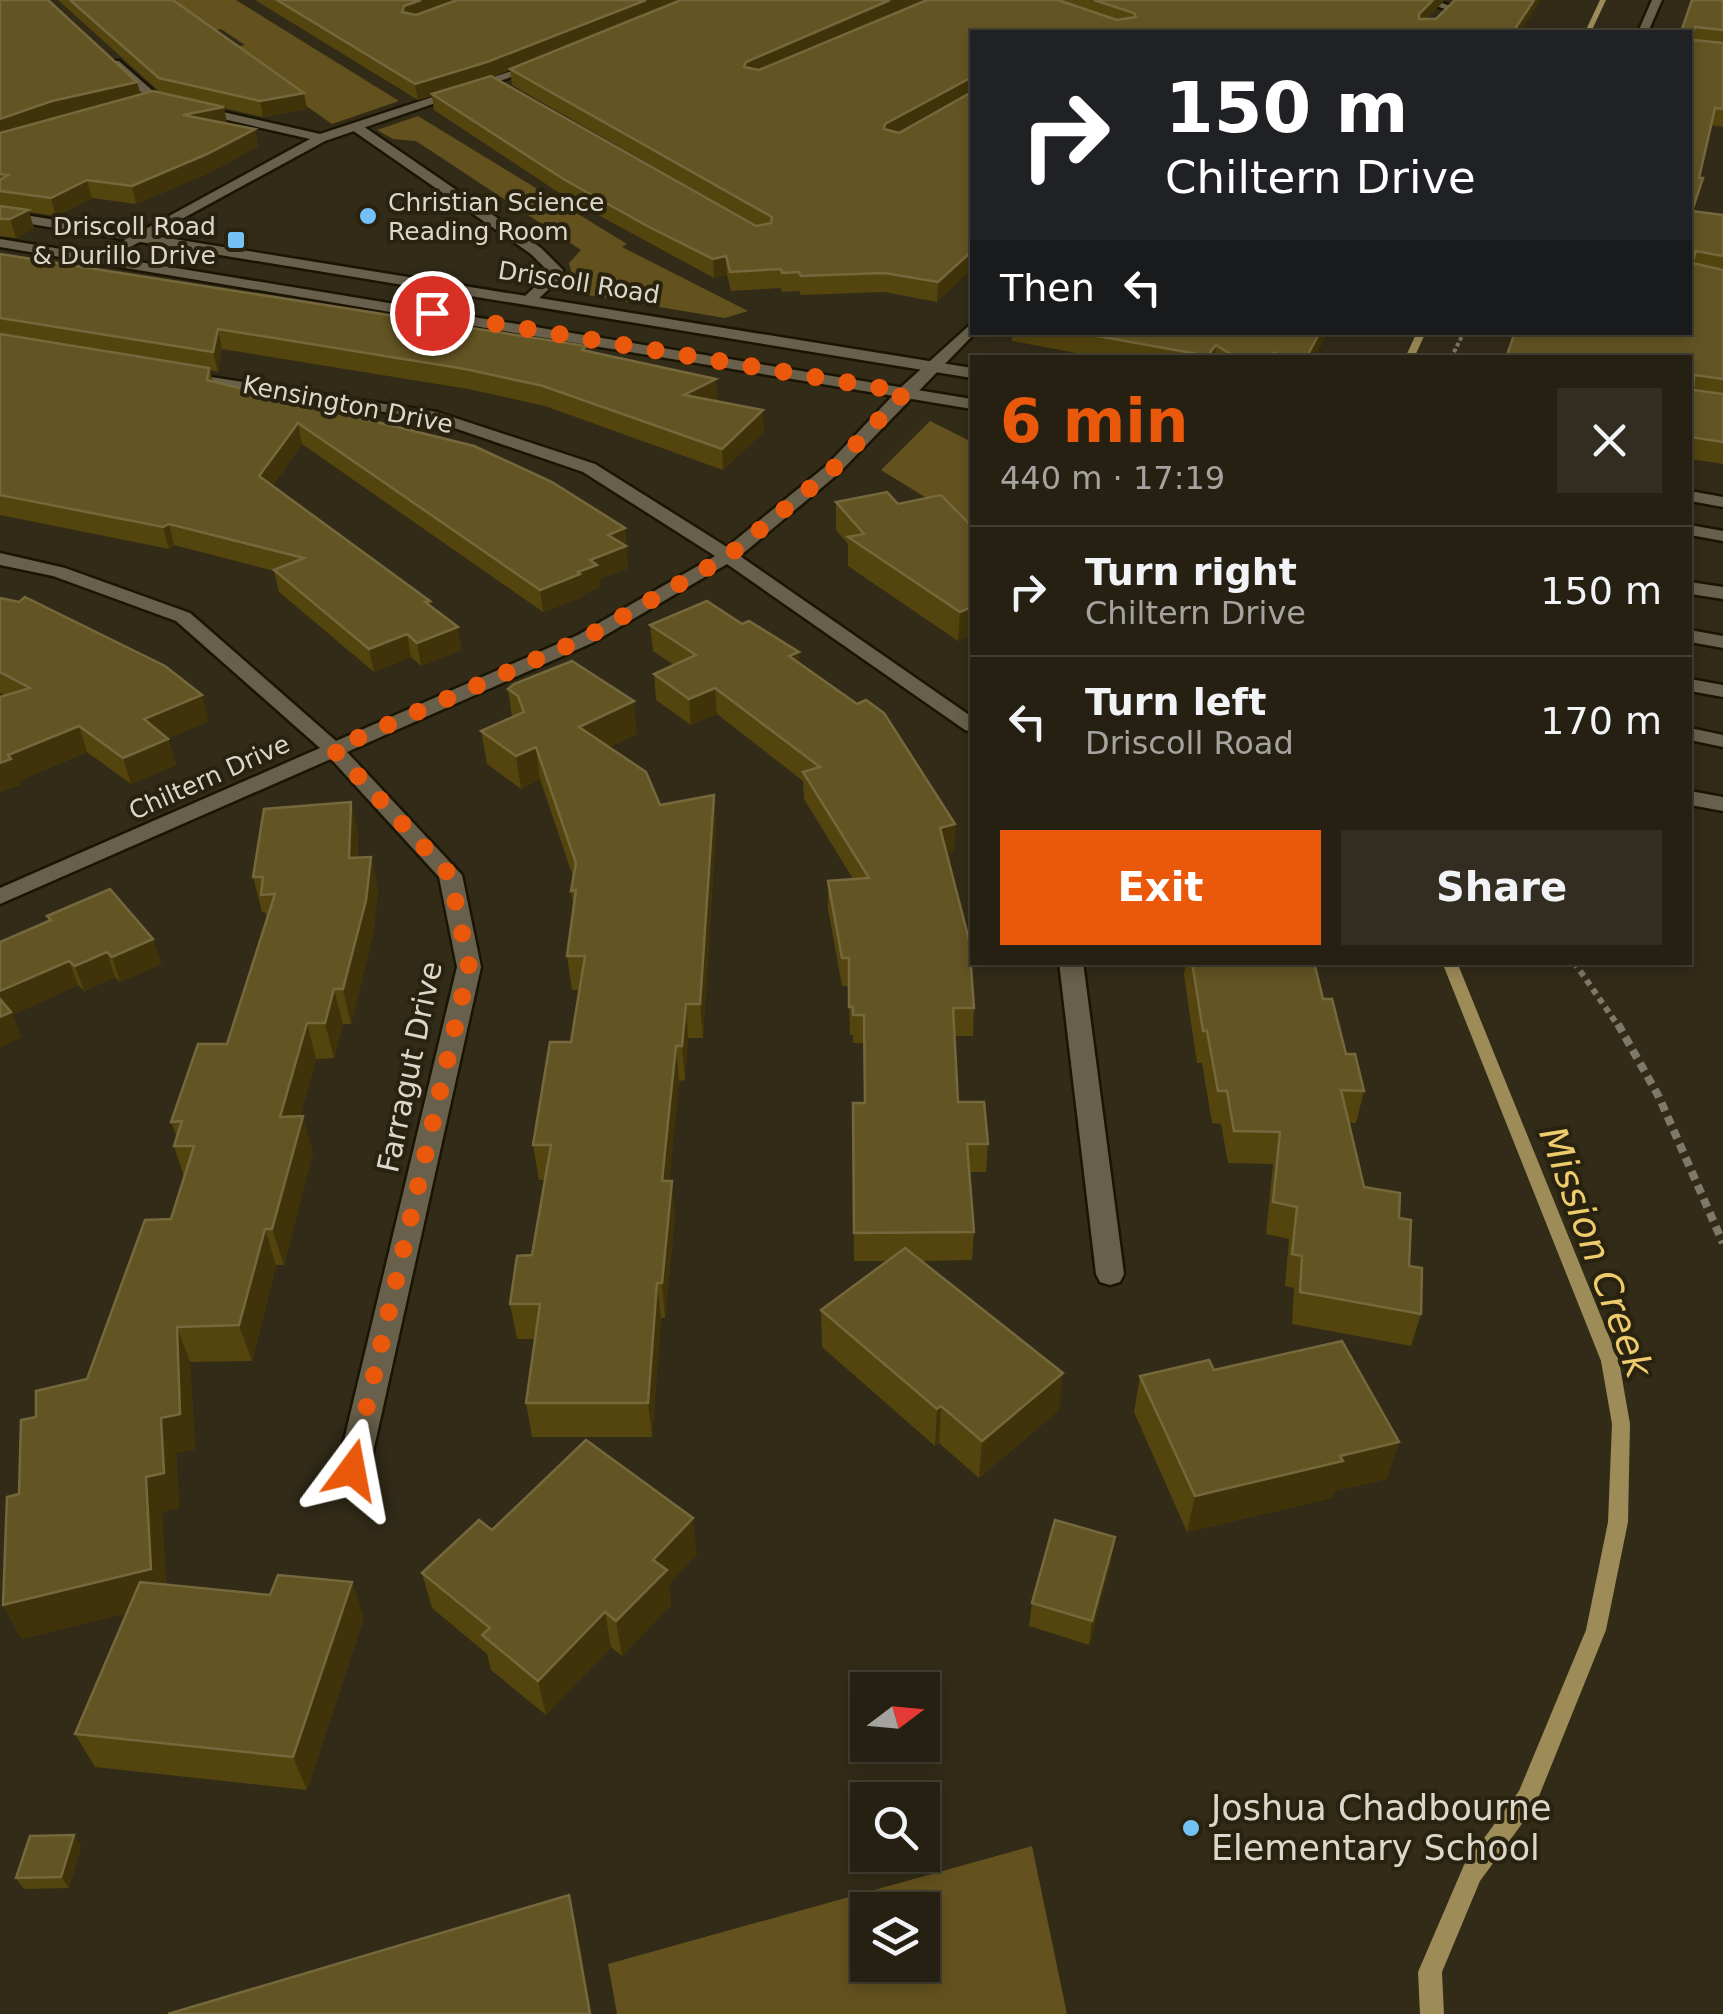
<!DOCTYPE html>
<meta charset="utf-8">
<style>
:root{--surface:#262012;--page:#322d20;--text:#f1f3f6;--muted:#a4a39f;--line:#423e32;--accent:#ea580c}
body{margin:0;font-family:"DejaVu Sans",sans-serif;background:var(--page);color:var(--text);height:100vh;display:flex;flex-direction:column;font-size:38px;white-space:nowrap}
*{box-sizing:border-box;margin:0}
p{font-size:32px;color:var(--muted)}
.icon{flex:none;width:55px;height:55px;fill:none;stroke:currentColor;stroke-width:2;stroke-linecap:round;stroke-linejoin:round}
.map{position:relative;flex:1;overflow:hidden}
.panel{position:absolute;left:970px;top:355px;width:722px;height:610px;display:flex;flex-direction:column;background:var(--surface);border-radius:0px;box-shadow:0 5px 15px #0003,0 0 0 2px var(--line)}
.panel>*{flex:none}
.top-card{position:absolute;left:970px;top:30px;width:722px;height:305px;border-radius:0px;box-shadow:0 5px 15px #0003,0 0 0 2px var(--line);background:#202124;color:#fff;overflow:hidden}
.needle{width:65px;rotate:74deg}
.controls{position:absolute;left:850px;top:1672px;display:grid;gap:20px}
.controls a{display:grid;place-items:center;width:90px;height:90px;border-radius:0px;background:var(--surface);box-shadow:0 5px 15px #0003,0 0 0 2px var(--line);font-size:50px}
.pin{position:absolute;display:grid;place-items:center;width:85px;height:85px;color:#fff;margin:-42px;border:5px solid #fff;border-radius:50%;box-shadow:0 2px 10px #0007}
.me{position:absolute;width:110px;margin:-55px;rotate:13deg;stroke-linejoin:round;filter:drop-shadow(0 0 8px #0008)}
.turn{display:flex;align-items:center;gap:35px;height:210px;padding:0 30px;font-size:45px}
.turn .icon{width:130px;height:130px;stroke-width:2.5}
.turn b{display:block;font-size:70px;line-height:85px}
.then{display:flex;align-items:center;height:95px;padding:0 30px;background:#0003;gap:20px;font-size:38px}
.round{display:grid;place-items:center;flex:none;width:105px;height:105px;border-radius:0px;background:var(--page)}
.head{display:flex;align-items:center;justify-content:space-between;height:170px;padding:0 30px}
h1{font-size:60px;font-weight:700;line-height:75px;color:var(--accent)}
.action{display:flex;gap:20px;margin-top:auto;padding:20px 30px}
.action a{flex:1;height:115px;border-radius:0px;background:var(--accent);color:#fff;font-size:40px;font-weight:700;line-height:115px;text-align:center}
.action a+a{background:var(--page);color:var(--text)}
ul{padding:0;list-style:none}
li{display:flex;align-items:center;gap:30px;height:130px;padding:0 30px;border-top:2px solid var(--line)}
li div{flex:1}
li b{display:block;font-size:38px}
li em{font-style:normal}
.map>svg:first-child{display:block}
.green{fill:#64521e;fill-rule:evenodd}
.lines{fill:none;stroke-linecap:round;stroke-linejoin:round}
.stream{fill:#9d8b58;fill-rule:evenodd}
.service-casing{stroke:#1a1403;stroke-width:5}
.minor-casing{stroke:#1a1403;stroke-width:5}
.tertiary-casing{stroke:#1a1403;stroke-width:5}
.path-far2{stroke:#7f796a;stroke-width:4;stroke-dasharray:4 2.5;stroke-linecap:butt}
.path-far1{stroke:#7f796a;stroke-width:6;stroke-dasharray:6 5;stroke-linecap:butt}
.path{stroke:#7f796a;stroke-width:8;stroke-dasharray:9 6;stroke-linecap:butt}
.service{fill:#68604b;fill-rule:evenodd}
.minor{fill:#68604b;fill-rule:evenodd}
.tertiary{fill:#68604b;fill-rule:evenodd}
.wall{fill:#54440e;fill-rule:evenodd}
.shaded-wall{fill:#40330a}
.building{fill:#635423;stroke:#76683d;stroke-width:2.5}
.route{stroke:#ea580c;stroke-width:18;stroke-dasharray:0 32.4}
.poi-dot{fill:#73c1f5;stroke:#28220f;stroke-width:4}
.labels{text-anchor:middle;stroke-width:8;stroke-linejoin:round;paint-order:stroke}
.far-poi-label{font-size:25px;fill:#dbd7cb;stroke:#28220f;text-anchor:start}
.far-street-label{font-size:25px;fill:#dbd7cb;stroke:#28220f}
.street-label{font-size:30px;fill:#dbd7cb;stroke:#28220f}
.near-poi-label{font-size:35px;fill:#dbd7cb;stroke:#28220f;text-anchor:start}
.near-water-label{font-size:38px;font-style:italic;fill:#eecb6d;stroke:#28220f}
</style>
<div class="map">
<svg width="1723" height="2014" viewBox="0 0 1723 2014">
<rect width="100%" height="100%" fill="#322b18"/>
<!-- green -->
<g class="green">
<path d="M155,0H236L399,101L332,124L225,49L245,45L221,29L200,33Z"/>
<path d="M418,116L627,244L622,247L748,311L725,318L558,290L572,275L569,263L581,250L416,141L393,139L377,130Z"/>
<path d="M930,421L972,442V526L881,470Z"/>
<path d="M1032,1846L1067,2014H617L608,1964ZM868,1910H922V1965H868Z"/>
</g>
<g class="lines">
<!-- stream -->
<g class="stream">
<path d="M1600,0H1606L1591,32H1585Z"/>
<path d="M1417,332H1426L1414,358H1405Z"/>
<path d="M1442,962H1457L1619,1361L1630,1424L1628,1522L1606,1630L1535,1806L1480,1881L1442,1972L1444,2014H1420L1418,1972L1464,1865L1519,1791L1586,1630L1608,1522L1612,1424L1601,1361Z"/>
</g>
<defs>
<g id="service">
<path d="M352,124H360L541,248L563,270V276L535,302H525V296L550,273L531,254L352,130Z"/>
<path d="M1690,582L1723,587V599L1690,594Z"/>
<path d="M1690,630L1723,636V648L1690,642Z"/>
<path d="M1690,679L1723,685V697L1690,691Z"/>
<path d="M1690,728L1723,735V747L1690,740Z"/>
<path d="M1690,791L1723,797V811L1690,805Z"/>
</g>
<g id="minor">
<path d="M1418,0H1434L1456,8L1451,11Z"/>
<path d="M1652,0H1662L1648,32H1638Z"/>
<path d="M111,61H119L161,98L320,134L536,63L546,65L325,141L101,263L96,262V256L310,139L153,103L111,65Z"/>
<path d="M972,323V332H976L838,474L740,556L972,717V732L965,730L727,564L592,643L347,752L462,875L481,967L369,1470L364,1480L353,1484L342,1480L337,1470L457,967L439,877L331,759L0,904V888L320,748L176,621L53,576L0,565V553L65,568L190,613L336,741L578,635L715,556L583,472L428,419L178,379L172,377V371L437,412L595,464L727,547L826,466L899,389Z"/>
<path d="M1059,962H1083L1124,1274L1120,1282L1110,1285L1100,1282L1096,1274Z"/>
</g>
<g id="tertiary">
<path d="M0,211L972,368V378L0,219Z"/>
<path d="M0,239L972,399V409L0,247Z"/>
<path d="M1690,491L1723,497V507L1690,501Z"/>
<path d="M1690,525L1723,531V541L1690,535Z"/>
</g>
</defs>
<!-- service casing -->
<use href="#service" class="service-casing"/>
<!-- minor casing -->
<use href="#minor" class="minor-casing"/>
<!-- tertiary casing -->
<use href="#tertiary" class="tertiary-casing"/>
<!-- path-far2 -->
<path class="path-far2" d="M1451,358L1464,332"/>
<!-- path-far1 -->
<path class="path-far1" d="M1574,962L1619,1027"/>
<!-- path -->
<path class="path" d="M1618,1024L1659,1097L1723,1243"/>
<!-- service -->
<use href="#service" class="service"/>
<!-- minor -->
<use href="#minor" class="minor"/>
<!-- tertiary -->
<use href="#tertiary" class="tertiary"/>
</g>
<!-- wall -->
<g class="wall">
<path d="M0,0L137,82L141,95L161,93L58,0H178L176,2L307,109L263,117L224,108L227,124L255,129L258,146L211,172L136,204L92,198L56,216L29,212L34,228L16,238L0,236Z"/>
<path d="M255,0H925L866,26L927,0H1445L1426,19H1436L1540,0L1520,32H972L937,302L884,292L801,295L799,291L782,292L781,288L731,291L727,275L714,278L567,198L434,110L432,96L418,100ZM510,70L512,85L757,226L492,77Z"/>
<path d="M1692,0H1723V127L1711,125L1693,211L1723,215V464L1690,459Z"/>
<path d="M0,254L587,351L718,399L715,401L764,431L723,470L545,406L468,389L222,349L218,372L210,370L213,382L625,528L628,568L599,579L600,587L583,594V597L543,612L302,444L272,486L430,601L431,607L462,650L421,666L411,657L374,672L279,592L274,571L174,545L169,549L0,515Z"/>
<path d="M1012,332H1328L1314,358H1103L1012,341Z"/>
<path d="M836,502L898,504L972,527V641L968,637L958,641L848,566V544L836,530Z"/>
<path d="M0,598L209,721L168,738L176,765L131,784L87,752L19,781L20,785L0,792L6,696L0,693Z"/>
<path d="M742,624L799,652V663L955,824L954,851L947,853L974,1008L973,1036H954L958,1102L988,1144L986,1172H969L974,1232L972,1260L922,1261L1059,1410L979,1478L939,1443L935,1446L822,1347L821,1310L887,1261H854L853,1103H865L864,1043H853V1035H850L849,986H842L828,909V881L853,879L804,799L803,781L717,714L691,725L656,700L654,674L674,665L653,651L650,625Z"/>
<path d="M508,689L637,734L609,747L660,805L714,795L716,828L703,1038H688L685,1080L679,1081L669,1181L675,1215L665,1318H661L652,1437H532L526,1403L535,1339H517L510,1304L532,1255L545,1180H539L533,1145L571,1042L579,990H572L567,956L574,909L571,891L573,877L540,779L521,789L487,764L481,731L512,717Z"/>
<path d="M351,802L358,836V858L371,857L378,891L373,935L351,1024H343L334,1058L316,1059L300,1116L313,1152L284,1265H276L252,1361L190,1362L195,1449L176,1453L179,1508L162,1512L166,1585L364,1617L307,1790L95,1767L75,1734L127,1613L22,1639L3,1605L19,1494L87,1379L171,1219L184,1177L174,1146L177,1137L171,1122L227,1044L267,919L265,912H262L253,877Z"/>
<path d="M47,916L153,939L161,964L120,982L115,977L84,991L78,985L12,1015L21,1037L0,1047V942L49,921Z"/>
<path d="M1186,962H1314L1323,999L1346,1054L1364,1091L1356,1123H1349L1364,1187L1399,1218L1421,1314L1411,1346L1292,1324L1294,1288L1285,1286L1289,1239L1266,1234L1273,1164L1228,1163L1221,1124L1212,1123L1202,1063H1197L1184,975Z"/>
<path d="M1214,1370L1387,1479L1334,1491L1332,1498L1187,1532L1134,1412L1140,1376Z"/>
<path d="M492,1530L697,1554L669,1584L671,1605L622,1656L611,1647L546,1715L491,1670L487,1654L432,1608L422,1573Z"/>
<path d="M1115,1537L1111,1561L1089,1645L1029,1626L1032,1603Z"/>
<path d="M81,1846L69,1888L24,1889L16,1878Z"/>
</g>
<!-- shaded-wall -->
<g class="shaded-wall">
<path d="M421,0H462L407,22L402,12L404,6Z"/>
<path d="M646,0H684L489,78L418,100L415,84Z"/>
<path d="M890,0H925L746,78L744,67L746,62Z"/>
<path d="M1433,0H1445L1416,29L1419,14Z"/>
<path d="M1534,0H1540L1520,32H1513Z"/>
<path d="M972,77V92L885,141L884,129L885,124Z"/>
<path d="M137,82L141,98L0,137V119L52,101Z"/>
<path d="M304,93L307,109L263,117L260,101Z"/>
<path d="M224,107L227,124L183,115Z"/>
<path d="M255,129L258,146L211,172L136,204L132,186Z"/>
<path d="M87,180L92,198L56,216L51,198Z"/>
<path d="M28,210L34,228L16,238L10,219Z"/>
<path d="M972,251V269L937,302L938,282Z"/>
<path d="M726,256L727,275L714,278L713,259Z"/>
<path d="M218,329L222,349L218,372L213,352Z"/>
<path d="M1320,332H1328L1314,358H1306Z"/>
<path d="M1216,345L1215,358H1208V355Z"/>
<path d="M716,379L718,399L686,416L684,395Z"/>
<path d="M763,410L764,431L723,470L722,449Z"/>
<path d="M298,423L302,444L263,498L259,476Z"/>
<path d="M169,524L174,545L169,549L163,527Z"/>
<path d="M625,528L628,568L599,579L600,587L583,594V597L543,612L540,590L578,572L608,535Z"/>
<path d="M969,608L968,637L958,641L960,612Z"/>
<path d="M458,627L462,650L421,666L417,643Z"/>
<path d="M407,634L411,657L374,672L369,649Z"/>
<path d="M799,652V678L789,656Z"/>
<path d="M715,688L717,714L691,725L689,699Z"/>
<path d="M202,695L209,721L152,745L144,719Z"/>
<path d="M634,701L637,734L583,760L579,727Z"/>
<path d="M79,726L87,752L19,781L20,785L0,792V763L8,755Z"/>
<path d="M168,739L176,765L131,784L123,758Z"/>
<path d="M536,747L540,779L521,789L516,756Z"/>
<path d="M714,795L716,828L703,1038L700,1004Z"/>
<path d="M351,802L358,836L357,893L349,858Z"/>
<path d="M955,824L954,851L939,855L940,828Z"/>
<path d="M371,857L378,891L373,935L351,1024L343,989Z"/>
<path d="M153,939L161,964L120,982L112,957Z"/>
<path d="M107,952L115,977L84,991L75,966Z"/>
<path d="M69,961L78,985L12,1015L21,1037L0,1047V991Z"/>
<path d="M334,989L343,1024L334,1058L325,1023Z"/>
<path d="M686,1004L688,1038L685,1080L682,1046Z"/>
<path d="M307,1023L316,1059L290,1152L280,1117Z"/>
<path d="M676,1046L679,1081L666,1215L662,1181Z"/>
<path d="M303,1116L313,1152L284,1265L272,1229Z"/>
<path d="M672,1181L675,1215L665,1318L662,1283Z"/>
<path d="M265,1229L276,1265L252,1361L239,1325Z"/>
<path d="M657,1283L661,1318L652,1437L648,1403Z"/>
<path d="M177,1327L190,1362L195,1449L176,1453L179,1508L162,1512L167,1603L22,1639L3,1605L146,1477L161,1418Z"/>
<path d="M1063,1373L1059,1410L979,1478L982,1441Z"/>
<path d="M941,1406L939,1443L935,1446L937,1409Z"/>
<path d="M1399,1442L1387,1479L1334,1491L1332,1498L1187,1532L1195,1496L1340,1456Z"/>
<path d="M693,1518L697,1554L669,1584L671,1605L622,1656L616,1621L653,1560Z"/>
<path d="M1115,1537L1111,1561L1089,1645L1092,1621Z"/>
<path d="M352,1582L364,1617L307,1790L293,1757Z"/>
<path d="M605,1612L611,1647L546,1715L538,1681Z"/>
<path d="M74,1835L81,1846L69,1888L61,1877Z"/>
<path d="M569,1895L576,1923L592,2014H590Z"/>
</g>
<!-- building -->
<g class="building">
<path d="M0,0H48L137,82L52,101L0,119Z"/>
<path d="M70,0H173L304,93L260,101L159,78Z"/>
<path d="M277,0H421L404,6L402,12L416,15L457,0H646L487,62L415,84Z"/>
<path d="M681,0H890L746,62L744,67L759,70L927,0H1058L1117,20L1136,17L1134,13L1094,0H1433L1419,14V19H1436L1455,0H1534L1513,32H972V77L885,124L884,129L899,133L972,92V251L938,282L884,273L801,276L799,272L782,273L781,269L730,272L726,256L713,259L649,227L565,180L432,94L491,76L756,226L771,223L772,217L510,69Z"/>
<path d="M1692,0H1723V30L1695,27L1690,36L1694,40L1723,43V109L1715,108L1699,178H1703L1692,211L1723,215V256L1696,251L1692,263L1723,270V379L1694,375L1693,390L1723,394V442L1690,437V358H1506L1515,332H1690V32H1681Z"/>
<path d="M153,91L224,107L183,115L255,129L207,154L132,186L87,180L51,198L0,191V180L8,175L0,174V133Z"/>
<path d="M0,206L28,210L10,219H0Z"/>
<path d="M0,254L586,346L582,350L716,379L684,395L763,410L722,449L543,386L465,369L218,329L213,352L0,318Z"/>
<path d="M1075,332H1320L1306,358H1289L1275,353L1258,358H1237L1216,345L1208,355H1203Z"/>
<path d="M0,334L209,368L207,380L474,446L552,482L625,528L608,535L626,546L590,560L597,565L578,572L580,574L540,590L298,423L259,476L430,601L425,602L458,627L417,643L407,634L369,649L274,570L304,558L169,524L163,527L0,495Z"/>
<path d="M887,492L898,504L941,495L972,527V611L969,608L960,612L848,537L864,534L836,502Z"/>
<path d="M25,597L165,666L202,695L144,719L168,739L123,758L79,726L8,755L11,759L0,763V697L30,688L0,672V598L19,602Z"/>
<path d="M707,601L742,624L749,621L799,652L789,656L857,704L866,700L884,713L955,824L940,828L969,940L974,1008H953L958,1102H984L988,1144H967L974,1232L854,1233L853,1103H865L864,1015H853V1007H849V958H842L828,881L869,878L803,772L820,767L715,688L689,699L654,674L696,655L650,625Z"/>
<path d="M572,661L634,701L579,727L646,772L660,805L714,795L700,1004H686L682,1046H676L669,1112L662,1181H672L662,1283H657L648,1403H526L540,1304H510L517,1256L532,1255L551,1145H533L550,1042H571L585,956H567L576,890L571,891L576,863L536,747L516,756L481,731L524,712L518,696L508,689L514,684Z"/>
<path d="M351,802L349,858L371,857L366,900L343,989H334L325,1023H307L280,1117L303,1116L272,1229H265L239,1325L177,1327L180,1414L161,1418L164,1473L146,1477L151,1569L3,1605L7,1497L19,1494L21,1420L36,1417V1391L87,1379L145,1220L171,1219L194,1146H174L182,1121L171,1122L198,1044H227L275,894L261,895L263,877H253L264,809Z"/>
<path d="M110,889L153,939L112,957L107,952L75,966L69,961L0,991V942L51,920L47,916Z"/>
<path d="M1192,962H1314L1323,999H1332L1346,1054H1355L1364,1091L1341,1090L1364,1187L1400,1193L1399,1218L1411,1220L1409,1266L1422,1268L1421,1314L1300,1292L1302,1256L1292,1254L1297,1207L1273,1202L1280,1132L1234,1131L1227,1091H1218L1207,1031H1203Z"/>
<path d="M0,999L11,1012L0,1017Z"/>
<path d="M905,1248L1063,1373L982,1441L941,1406L937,1409L821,1310Z"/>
<path d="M1342,1341L1399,1442L1340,1456L1343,1461L1195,1496L1140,1376L1209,1360L1214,1370Z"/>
<path d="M586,1440L693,1518L653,1560L667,1570L616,1621L605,1612L538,1681L482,1635L490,1628L422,1573L479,1520L492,1530Z"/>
<path d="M1055,1520L1115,1537L1092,1621L1032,1603Z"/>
<path d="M278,1575L352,1582L293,1757L75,1734L140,1582L270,1595Z"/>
<path d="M74,1835L61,1877L16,1878L30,1836Z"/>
<path d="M569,1895L590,2014H168Z"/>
</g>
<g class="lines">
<!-- route -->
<path class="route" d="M352,1470L469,967L450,875L333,749L585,638L728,556L832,470L905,392L432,313"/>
</g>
<!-- markers -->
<g class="poi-dot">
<circle cx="368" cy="216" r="10"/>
<rect x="226" y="230" width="20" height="20" rx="5"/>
<circle cx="1191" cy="1828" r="10"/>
</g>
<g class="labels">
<!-- far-poi labels -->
<g class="far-poi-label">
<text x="388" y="211">Christian Science<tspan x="388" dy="29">Reading Room</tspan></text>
<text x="216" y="235" text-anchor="end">Driscoll Road<tspan x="216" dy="29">&amp; Durillo Drive</tspan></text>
</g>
<!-- far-street labels -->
<g class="far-street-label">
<text transform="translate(579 282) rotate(9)" y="9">Driscoll Road</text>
<text transform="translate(348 404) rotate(11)" y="9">Kensington Drive</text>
<text transform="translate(209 777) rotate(-24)" y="9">Chiltern Drive</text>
</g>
<!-- street labels -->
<g class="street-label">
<text transform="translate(410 1067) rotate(-78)" y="10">Farragut Drive</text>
</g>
<!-- near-poi labels -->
<g class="near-poi-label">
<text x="1211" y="1820">Joshua Chadbourne<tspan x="1211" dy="40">Elementary School</tspan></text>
</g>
<!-- near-water labels -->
<g class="near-water-label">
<text transform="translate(1596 1252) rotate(70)" y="13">Mission Creek</text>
</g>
</g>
</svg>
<div class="controls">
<a><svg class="needle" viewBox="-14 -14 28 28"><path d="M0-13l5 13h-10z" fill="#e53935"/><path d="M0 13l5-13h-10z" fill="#a4a39f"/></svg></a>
<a><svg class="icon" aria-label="search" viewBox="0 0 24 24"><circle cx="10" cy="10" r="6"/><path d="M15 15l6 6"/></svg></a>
<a><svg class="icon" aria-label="layers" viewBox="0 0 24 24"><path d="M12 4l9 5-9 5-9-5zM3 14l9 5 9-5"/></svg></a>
</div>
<div class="pin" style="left:432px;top:313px;background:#d93025"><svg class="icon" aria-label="arrive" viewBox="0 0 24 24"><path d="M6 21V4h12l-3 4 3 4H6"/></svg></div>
<svg class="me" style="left:352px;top:1470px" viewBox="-20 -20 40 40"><path d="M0-17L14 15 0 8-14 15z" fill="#ea580c" stroke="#fff" stroke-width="4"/></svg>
<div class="top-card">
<div class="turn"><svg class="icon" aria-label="right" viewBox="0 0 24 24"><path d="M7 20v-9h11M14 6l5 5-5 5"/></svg><div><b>150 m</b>Chiltern Drive</div></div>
<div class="then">Then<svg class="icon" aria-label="left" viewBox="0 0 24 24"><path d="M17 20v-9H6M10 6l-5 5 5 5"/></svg></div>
</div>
<section class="panel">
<div class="head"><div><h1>6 min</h1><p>440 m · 17:19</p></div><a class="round"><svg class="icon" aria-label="close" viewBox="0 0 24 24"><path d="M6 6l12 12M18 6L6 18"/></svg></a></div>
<ul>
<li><svg class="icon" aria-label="right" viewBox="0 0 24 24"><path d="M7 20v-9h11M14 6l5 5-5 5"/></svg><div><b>Turn right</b><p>Chiltern Drive</p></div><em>150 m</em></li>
<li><svg class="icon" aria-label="left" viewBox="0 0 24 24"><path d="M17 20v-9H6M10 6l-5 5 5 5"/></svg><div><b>Turn left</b><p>Driscoll Road</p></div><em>170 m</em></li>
</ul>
<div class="action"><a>Exit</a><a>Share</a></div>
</section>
</div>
